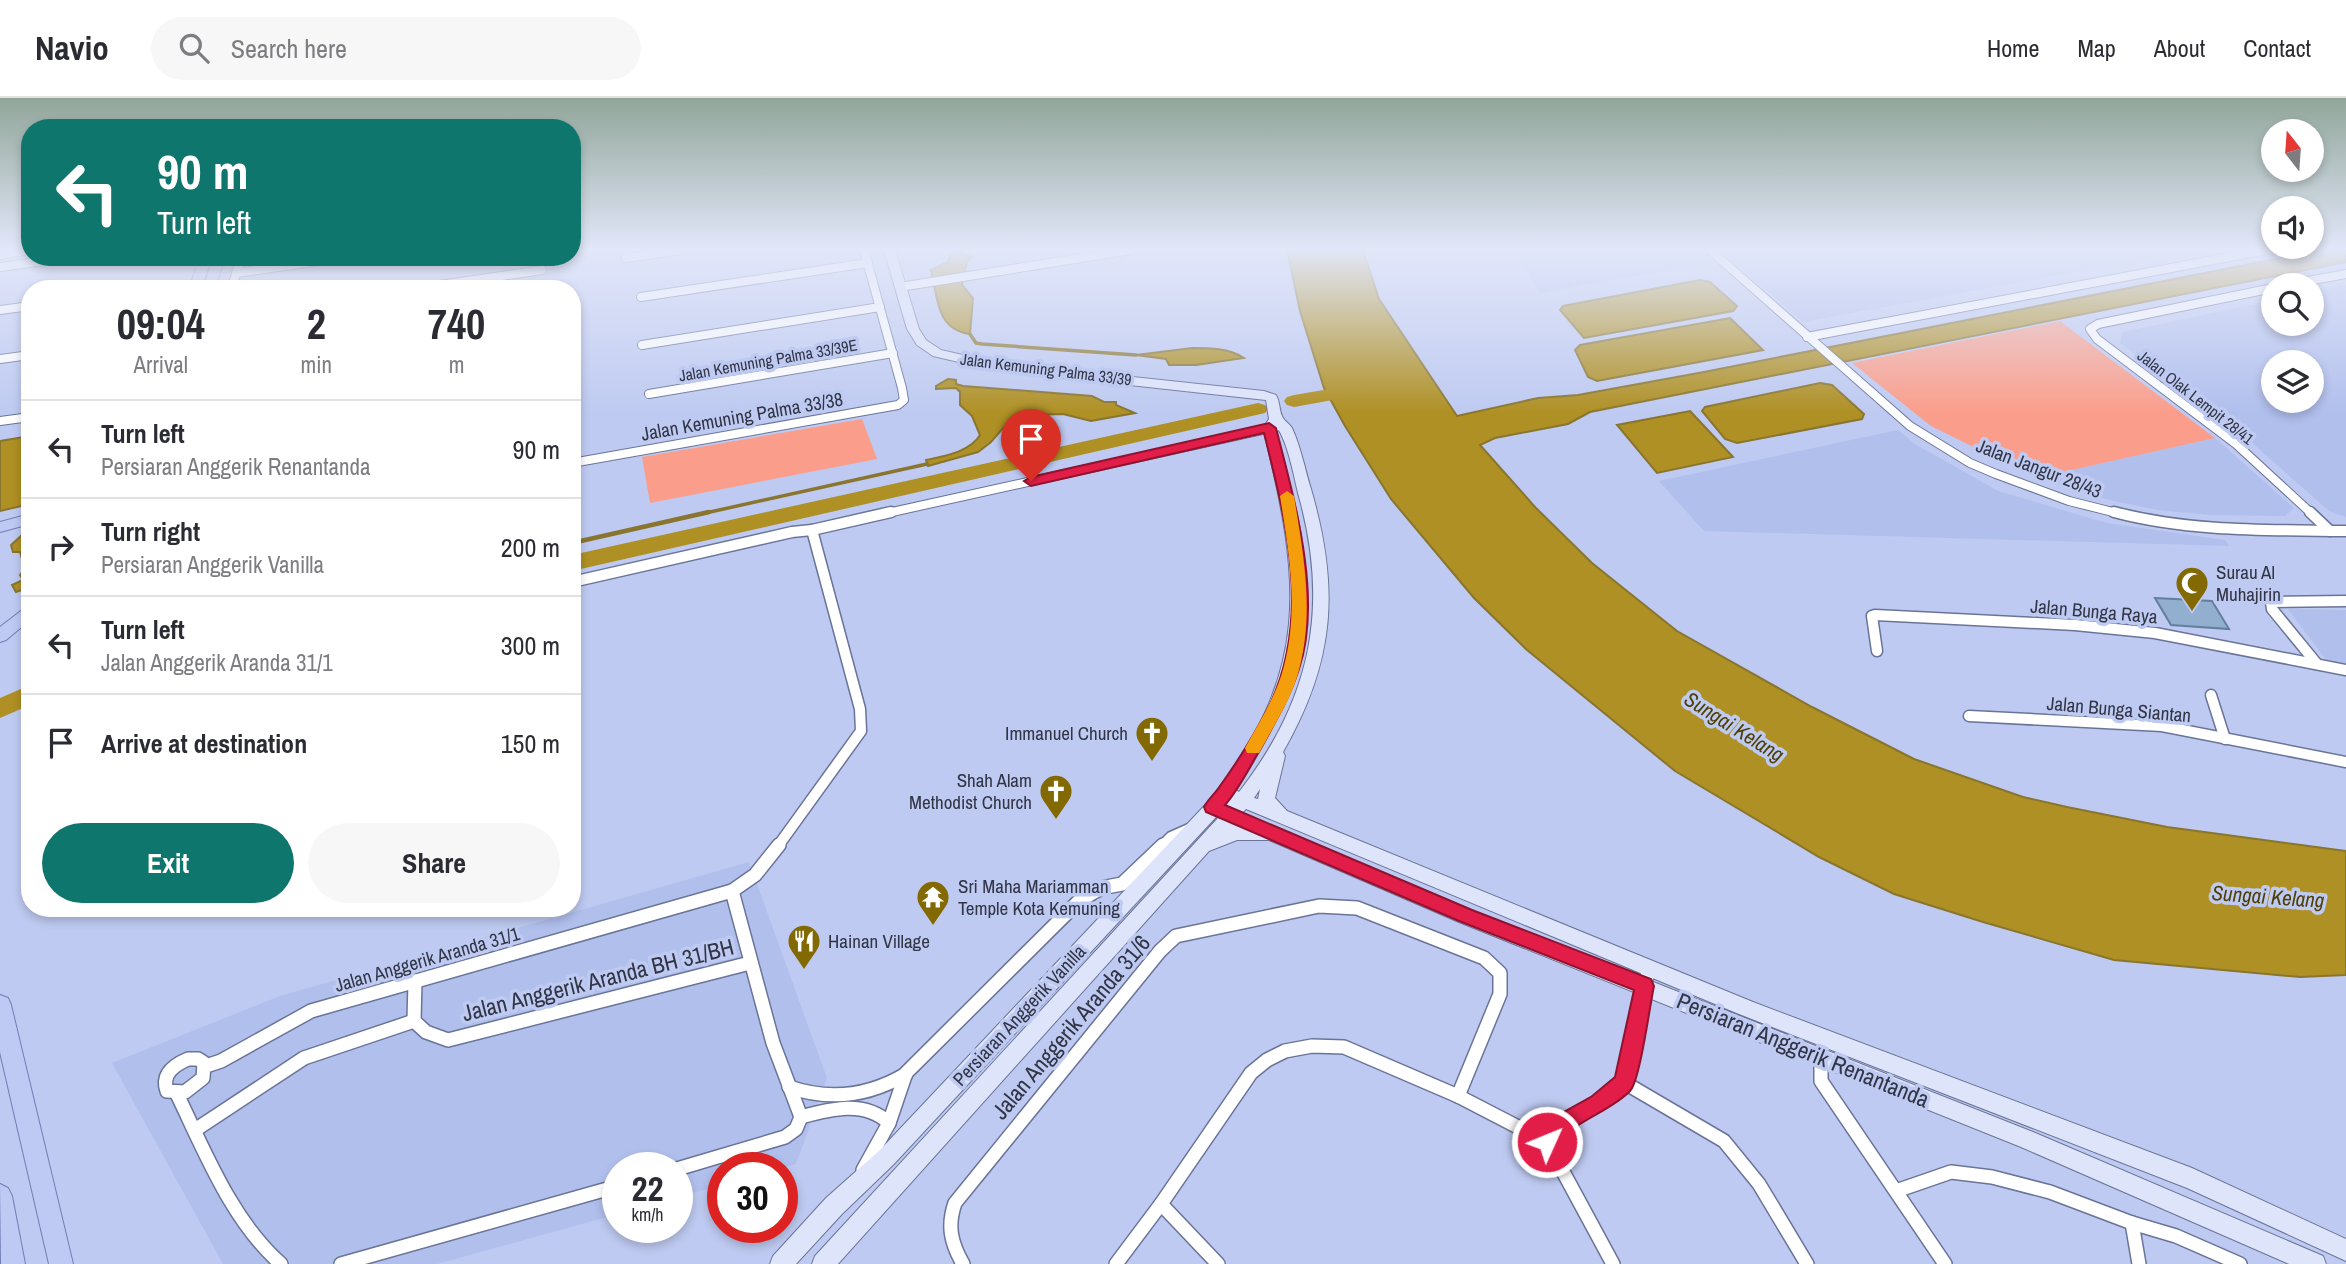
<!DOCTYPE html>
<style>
:root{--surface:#fff;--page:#f7f7f7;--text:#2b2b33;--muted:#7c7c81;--line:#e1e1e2;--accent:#0f766e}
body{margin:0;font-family:"Archivo Narrow",sans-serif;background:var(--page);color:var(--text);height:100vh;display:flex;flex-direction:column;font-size:26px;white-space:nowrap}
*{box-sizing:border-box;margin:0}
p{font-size:23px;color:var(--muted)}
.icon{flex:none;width:38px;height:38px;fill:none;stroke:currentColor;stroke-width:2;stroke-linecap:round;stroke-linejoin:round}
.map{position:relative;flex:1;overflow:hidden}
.panel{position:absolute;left:21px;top:182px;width:560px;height:637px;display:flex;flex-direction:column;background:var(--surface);border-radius:28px;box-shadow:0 4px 10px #0003}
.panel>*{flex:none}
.hud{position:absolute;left:21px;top:21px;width:560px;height:147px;border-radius:28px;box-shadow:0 4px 10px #0003;background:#0f766e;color:#fff;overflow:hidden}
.needle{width:46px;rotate:343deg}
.fabs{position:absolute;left:2261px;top:21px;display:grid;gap:14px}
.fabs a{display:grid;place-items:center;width:63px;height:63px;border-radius:50%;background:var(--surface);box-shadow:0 4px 10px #0003;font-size:35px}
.speed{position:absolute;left:602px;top:1054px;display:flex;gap:14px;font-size:35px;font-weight:700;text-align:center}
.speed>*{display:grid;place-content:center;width:91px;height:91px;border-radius:50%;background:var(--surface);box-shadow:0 4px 10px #0003;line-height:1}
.speed small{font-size:18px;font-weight:400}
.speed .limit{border:10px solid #d22;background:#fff;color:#111}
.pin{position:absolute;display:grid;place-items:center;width:60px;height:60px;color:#fff;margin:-72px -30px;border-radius:50% 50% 50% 0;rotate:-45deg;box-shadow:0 0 7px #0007}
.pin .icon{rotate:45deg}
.me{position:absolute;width:77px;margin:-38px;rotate:46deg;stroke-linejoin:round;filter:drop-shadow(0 0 5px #0008)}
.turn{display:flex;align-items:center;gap:24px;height:147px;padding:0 21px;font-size:32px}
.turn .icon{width:91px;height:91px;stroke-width:2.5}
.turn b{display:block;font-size:49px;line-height:60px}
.eta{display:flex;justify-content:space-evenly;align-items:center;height:119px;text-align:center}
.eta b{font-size:42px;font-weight:800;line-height:49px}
.cta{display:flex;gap:14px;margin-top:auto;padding:14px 21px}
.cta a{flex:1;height:80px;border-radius:42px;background:var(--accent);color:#fff;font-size:28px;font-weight:800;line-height:80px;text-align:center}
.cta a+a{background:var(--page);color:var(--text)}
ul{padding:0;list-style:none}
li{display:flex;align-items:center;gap:21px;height:98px;padding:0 21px;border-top:2px solid var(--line)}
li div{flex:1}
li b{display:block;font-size:26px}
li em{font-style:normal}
header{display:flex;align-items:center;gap:42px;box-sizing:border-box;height:98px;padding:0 35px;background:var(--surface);border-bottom:2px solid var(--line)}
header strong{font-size:33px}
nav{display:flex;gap:38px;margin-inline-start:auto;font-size:24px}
.search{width:490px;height:63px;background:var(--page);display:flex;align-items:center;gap:18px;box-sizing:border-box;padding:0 24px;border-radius:38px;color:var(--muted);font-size:26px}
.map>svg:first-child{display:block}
.built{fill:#b1bfed;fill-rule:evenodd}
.green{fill:#fa9e8b}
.water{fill:#af9024;stroke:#89752e;stroke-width:2}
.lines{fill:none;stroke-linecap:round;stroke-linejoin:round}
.stream-far1{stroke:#89752e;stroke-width:3.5}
.stream{stroke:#89752e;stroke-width:4.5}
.river{fill:#af9024;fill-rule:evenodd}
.building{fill:#92afcf;stroke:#647f9e;stroke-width:2}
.minor-far2-casing{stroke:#6a7498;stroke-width:10}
.minor-far1-casing{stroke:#6a7498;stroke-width:13}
.minor-casing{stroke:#6a7498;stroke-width:16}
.secondary-casing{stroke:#6a7498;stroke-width:2}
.primary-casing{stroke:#707eb2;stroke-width:2}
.minor-far2{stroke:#fff;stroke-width:8}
.minor-far1{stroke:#fff;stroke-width:10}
.minor{stroke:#fff;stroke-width:13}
.secondary{fill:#dee4f9;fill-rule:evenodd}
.primary{fill:#bec9f4;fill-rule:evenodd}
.route{fill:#e11d48;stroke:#92132f;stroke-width:2}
.slow{fill:#f59e0b}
.labels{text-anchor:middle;stroke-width:7;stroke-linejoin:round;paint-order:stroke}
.far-street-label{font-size:16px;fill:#313545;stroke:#becaf1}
.street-label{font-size:19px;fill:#313545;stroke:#becaf1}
.poi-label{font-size:19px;fill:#313545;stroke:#becaf1;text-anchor:start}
.water-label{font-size:21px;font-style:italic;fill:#4f3f04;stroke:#becaf1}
.near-street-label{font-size:23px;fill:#313545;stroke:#becaf1}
</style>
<header>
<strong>Navio</strong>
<div class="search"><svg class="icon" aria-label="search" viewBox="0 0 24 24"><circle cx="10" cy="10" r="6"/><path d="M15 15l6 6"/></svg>Search here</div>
<nav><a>Home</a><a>Map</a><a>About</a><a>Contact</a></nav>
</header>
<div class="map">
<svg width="2346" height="1166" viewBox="0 0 2346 1166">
<rect width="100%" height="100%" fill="#becaf1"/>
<!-- built -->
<g class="built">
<path d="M1515,152H2195L1803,224L1731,161L1540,195Z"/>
<path d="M2346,187V419L2329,413L2233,328L2120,245L2123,234L2273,202V226H2312V194ZM2312,264V303H2273V264Z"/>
<path d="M1898,332L1915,346L1998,393L2107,425L2225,442L2229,448L1704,433L1659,383Z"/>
<path d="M2215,340L2294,410L2285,418L2211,417L2158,412L2109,402L2036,380Z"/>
<path d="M2288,511L2346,512V566L2326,562Z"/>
<path d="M749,764L827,980L796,1066L782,1070L723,1069V1087L677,1099V1069H618V1116L437,1166H223L112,965L280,898Z"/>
</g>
<!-- green -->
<g class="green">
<path d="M2060,223L2215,340L2036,380L1931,328L1852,265Z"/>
<path d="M862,321L877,361L650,405L642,359Z"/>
</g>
<!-- water -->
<g class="water">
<path d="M1287,152H1363L1379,201L1457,318L1538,300L1578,297L1704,274L2321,152H2346V164L1590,314L1568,326L1495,340L1480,347L1535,409L1592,465L1677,533L1812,609L1914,661L2023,699L2067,709L2167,729L2346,753V877L2300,879L2114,862L1983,824L1894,796L1819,759L1675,673L1527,552L1474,500L1391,401L1345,328L1324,290L1300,213Z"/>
<path d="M959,154L972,159L967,163L962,187L973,200L970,236C936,231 938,201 931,172L948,164L951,156Z"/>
<path d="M1700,182L1710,184L1737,208L1733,213L1584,240L1560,212L1563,208Z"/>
<path d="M1730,220L1763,252L1597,283L1588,279L1575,252L1580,247Z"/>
<path d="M1192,250C1209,250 1229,250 1244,260L1196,267H1169L1166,261L1136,257Z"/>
<path d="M948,281L956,282V286L963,288L1092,298L1104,304H1116V307L1135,315L1091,323L1063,316L1029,317L1003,330L991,344L978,354L928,368L926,362C944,358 970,354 980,337L972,318L960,307V294L956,290L936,291V288Z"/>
<path d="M1820,285L1832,287L1864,316L1862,321L1737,345L1725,341L1702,313L1705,309Z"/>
<path d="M1690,313L1733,359L1657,375L1617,327Z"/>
<path d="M30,338V406L0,413V343Z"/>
<path d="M30,435V489L16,494L12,487L23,482L20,477L25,471L20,454H13L11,447L22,437Z"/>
</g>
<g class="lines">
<!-- stream-far1 -->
<g class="stream-far1">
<path d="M970,236L976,245L982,246L1136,257"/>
<path d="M701,416L927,366"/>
</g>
<!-- stream -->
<path class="stream" d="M572,445L709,414"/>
<!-- river -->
<g class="river">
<path d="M1359,286L1366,288L1369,292L1366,296L1294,309L1287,307L1284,303L1287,299L1294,297Z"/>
<path d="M1258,305L1265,307L1268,311L1265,315L572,473V457Z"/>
<path d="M30,587V607L0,620V600Z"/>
</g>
</g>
<!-- building -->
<path class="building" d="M2155,500L2212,503L2229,531L2171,527Z"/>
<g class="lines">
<defs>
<g id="minor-far2">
<path d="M1710,152L1910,328L1970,365L1996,376L2069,403L2121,416"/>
<path d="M0,157L30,152"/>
<path d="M626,160L680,152"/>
<path d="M0,169L72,159"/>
<path d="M236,175L348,159"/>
<path d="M2286,187L2346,176"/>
<path d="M900,189L1131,152"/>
<path d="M2273,190L2098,226L2090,231L2097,241L2236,346L2312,416"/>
<path d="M155,191H163"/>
<path d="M231,191L242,159"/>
<path d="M412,191L542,172"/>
<path d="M641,199L868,165"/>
<path d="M0,212L30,208"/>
<path d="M1807,239L2266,152"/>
<path d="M642,247L880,209"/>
<path d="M0,261L30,257"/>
<path d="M649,296L893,255"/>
<path d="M0,323L30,319"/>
<path d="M572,365L898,307L904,302L902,290L864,152"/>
<path d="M883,416L1276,329"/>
</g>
<g id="minor-far1">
<path d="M2114,414C2189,434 2269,432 2346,433"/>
<path d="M2310,414L2330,433"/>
<path d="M572,484L792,434L812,432"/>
<path d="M1877,553L1872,518L1875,517L2075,527L2155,535L2346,572"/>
<path d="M2317,566L2272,511L2271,504L2346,503"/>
<path d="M2211,597L2225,641"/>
<path d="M1969,618L2162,628L2346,664"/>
<path d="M778,748L861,633L860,611L812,432L891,414"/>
<path d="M1162,748L1171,739L1189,731"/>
</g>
<g id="minor">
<path d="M414,923L415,883"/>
<path d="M188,961H198L204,965L203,980L185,994L167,993C161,976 174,967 188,961Z"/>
<path d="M1821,962V983L1945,1166"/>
<path d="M206,968L221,963L311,913L732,793L755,777L779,747"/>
<path d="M1625,985L1724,1043L1759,1086L1807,1166"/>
<path d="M789,989C830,1003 869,998 906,976"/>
<path d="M177,996C205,1054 232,1123 281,1166"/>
<path d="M801,1019C831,1011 864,1002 889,1025"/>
<path d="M195,1032L304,960L414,923L426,934L448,942L750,865"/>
<path d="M1547,1044L1551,1032L1599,1006L1625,985L1639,907L1649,870"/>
<path d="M677,1071L785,1039L796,1031L801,1019L773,945L732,793"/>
<path d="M863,1072L889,1025L906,975L1079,803L1101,790L1122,786L1163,747"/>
<path d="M1896,1093L1951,1074L1992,1079L2050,1094L2132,1125L2176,1138L2240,1166"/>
<path d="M1161,1106L1218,1166"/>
<path d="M2132,1125L2139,1166"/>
<path d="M341,1166L618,1088"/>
<path d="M963,1166C951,1145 947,1128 955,1105L1160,853L1176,838L1319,808L1357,810L1484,860L1500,875V896L1458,998"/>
<path d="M1116,1166L1161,1106L1251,975L1267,962L1285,953L1312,948L1344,949L1458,998L1547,1044L1613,1166"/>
</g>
<path id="secondary" d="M884,152H895L919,231L926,242L941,252L993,264L1264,293L1276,297C1280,304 1279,311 1282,318C1284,323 1289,325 1292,330C1301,349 1305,372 1311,391C1340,491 1335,563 1283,654L1285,658L1275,700L1287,713L1753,904L2192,1070L2346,1141V1163L2187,1090L1739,916L1246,711L1242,715L1471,812L2033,1034L2323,1158L2326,1166H2289L2021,1049L1459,824L1269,742H1237L1209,753L838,1166H812L815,1158L1218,720L1216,719L894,1066L842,1116L796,1166H770L773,1158L826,1100L880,1052L1207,705C1313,574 1301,484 1263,330L1269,321L1266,302L993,272L933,258L917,247L907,231ZM1277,329C1288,346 1293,374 1298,395C1330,508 1312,600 1239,694L1236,692C1297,597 1320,529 1297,416C1292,394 1275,348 1277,329ZM1260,691L1258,701L1254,700Z"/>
<g id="primary">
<path d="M200,159H212L201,191H189Z"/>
<path d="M213,159H225L215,191H203Z"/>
<path d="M30,416V426L0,434V424Z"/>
<path d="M30,506V522L6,542L0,544V529Z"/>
<path d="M0,897L8,900L11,907L73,1166H49L0,954Z"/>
<path d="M0,1086L8,1090L12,1098L25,1166H1Z"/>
</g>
</defs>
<!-- minor-far2 casing -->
<use href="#minor-far2" class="minor-far2-casing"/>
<!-- minor-far1 casing -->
<use href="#minor-far1" class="minor-far1-casing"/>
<!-- minor casing -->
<use href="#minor" class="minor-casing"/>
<!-- secondary casing -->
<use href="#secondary" class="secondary-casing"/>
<!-- primary casing -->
<use href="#primary" class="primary-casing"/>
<!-- minor-far2 -->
<use href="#minor-far2" class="minor-far2"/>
<!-- minor-far1 -->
<use href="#minor-far1" class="minor-far1"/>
<!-- minor -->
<use href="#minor" class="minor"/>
<!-- secondary -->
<use href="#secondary" class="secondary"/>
<!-- primary -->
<use href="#primary" class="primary"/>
</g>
<!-- sky -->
<linearGradient id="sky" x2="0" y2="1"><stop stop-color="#91a69a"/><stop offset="0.48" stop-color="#e2e7f9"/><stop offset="1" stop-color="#e2e7f9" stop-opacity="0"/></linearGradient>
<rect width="2346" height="315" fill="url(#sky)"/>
<!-- route -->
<path class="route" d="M1269,325L1276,330C1294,401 1323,499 1299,571C1290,599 1276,623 1262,648C1250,668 1240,690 1225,707L1472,812L1651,881L1654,888C1650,906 1640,983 1630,993C1608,1016 1567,1024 1555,1052L1547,1055L1540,1052L1537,1044L1544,1025L1591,999L1615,979L1634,892L1459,823L1206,714L1204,709C1208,701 1215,696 1220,688C1238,663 1256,634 1270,606C1311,519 1286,423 1264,335L1031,388L1024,383L1031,379Z"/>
<!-- slow -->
<path class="slow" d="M1287,393L1294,398C1303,454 1314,511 1300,568C1293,599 1274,627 1259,655H1247L1245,650C1259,624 1277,597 1284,568C1299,511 1289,454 1280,398Z"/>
<!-- icons -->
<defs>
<symbol id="mosque-pin" viewBox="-11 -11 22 30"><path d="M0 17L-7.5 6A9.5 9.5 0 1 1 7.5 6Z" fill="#836902" stroke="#becaf1"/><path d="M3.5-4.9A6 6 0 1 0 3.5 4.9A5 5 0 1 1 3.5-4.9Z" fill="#fff"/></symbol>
<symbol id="church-pin" viewBox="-11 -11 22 30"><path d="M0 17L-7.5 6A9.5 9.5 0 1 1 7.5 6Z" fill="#836902" stroke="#becaf1"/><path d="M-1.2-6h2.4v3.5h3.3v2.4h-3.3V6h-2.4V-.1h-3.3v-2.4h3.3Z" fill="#fff"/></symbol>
<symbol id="temple-pin" viewBox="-11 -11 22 30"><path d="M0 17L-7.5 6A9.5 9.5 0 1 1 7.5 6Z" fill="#836902" stroke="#becaf1"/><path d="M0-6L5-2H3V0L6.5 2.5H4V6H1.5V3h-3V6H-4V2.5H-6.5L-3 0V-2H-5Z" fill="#fff"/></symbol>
<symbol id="restaurant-pin" viewBox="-11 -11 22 30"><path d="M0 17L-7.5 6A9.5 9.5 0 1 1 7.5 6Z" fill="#836902" stroke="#becaf1"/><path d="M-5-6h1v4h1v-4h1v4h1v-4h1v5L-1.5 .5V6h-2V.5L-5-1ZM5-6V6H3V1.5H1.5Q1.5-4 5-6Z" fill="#fff"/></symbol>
</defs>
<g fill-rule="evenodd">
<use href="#mosque-pin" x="2173" y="466" width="38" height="52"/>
<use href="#church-pin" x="1133" y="616" width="38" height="52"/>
<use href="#church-pin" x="1037" y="674" width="38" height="52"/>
<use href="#temple-pin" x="914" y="780" width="38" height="52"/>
<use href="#restaurant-pin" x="785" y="824" width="38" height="52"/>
</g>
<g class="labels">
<!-- far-street labels -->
<g class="far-street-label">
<text transform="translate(768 262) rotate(-10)" y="6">Jalan Kemuning Palma 33/39E</text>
<text transform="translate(1046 271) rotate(7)" y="6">Jalan Kemuning Palma 33/39</text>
<text transform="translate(2196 299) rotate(38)" y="6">Jalan Olak Lempit 28/41</text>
</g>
<!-- street labels -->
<g class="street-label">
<text transform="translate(742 318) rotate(-10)" y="7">Jalan Kemuning Palma 33/38</text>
<text transform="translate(2039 370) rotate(21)" y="7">Jalan Jangur 28/43</text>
<text transform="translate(2094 513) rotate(5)" y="7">Jalan Bunga Raya</text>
<text transform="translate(2119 611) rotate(5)" y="7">Jalan Bunga Siantan</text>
<text transform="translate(427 861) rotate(-16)" y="7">Jalan Anggerik Aranda 31/1</text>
<text transform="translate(1019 917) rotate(-47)" y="7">Persiaran Anggerik Vanilla</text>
</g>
<!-- poi labels -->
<g class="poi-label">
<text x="2216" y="481">Surau Al<tspan x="2216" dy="22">Muhajirin</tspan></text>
<text x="1128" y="642" text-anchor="end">Immanuel Church</text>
<text x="1032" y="689" text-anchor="end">Shah Alam<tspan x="1032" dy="22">Methodist Church</tspan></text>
<text x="958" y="795">Sri Maha Mariamman<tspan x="958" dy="22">Temple Kota Kemuning</tspan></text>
<text x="828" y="850">Hainan Village</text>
</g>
<!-- water labels -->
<g class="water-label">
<text transform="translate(1734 629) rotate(32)" y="7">Sungai Kelang</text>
<text transform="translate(2268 799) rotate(4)" y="7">Sungai Kelang</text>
</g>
<!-- near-street labels -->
<g class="near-street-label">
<text transform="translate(598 882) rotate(-14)" y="8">Jalan Anggerik Aranda BH 31/BH</text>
<text transform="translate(1071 929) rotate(-50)" y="8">Jalan Anggerik Aranda 31/6</text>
<text transform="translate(1803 952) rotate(22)" y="8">Persiaran Anggerik Renantanda</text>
</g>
</g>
</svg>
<div class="fabs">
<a><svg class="needle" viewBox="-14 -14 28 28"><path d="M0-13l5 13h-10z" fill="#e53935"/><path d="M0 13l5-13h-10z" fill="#7c7c81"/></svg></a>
<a><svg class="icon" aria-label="sound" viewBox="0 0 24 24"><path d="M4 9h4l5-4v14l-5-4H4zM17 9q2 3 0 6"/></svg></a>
<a><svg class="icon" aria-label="search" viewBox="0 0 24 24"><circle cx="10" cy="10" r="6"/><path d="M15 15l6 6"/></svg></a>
<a><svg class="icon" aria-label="layers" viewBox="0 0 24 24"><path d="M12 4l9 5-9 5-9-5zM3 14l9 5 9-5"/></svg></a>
</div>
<div class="speed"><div>22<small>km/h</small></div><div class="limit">30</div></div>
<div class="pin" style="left:1031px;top:383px;background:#d93025"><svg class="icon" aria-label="arrive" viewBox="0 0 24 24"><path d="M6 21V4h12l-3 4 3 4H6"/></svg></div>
<svg class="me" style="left:1547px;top:1044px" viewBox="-20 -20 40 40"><circle r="17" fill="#e11d48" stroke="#fff" stroke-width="3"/><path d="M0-11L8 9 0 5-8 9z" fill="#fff"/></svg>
<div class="hud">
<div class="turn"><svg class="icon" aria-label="left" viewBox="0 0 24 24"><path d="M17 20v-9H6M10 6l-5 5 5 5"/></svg><div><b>90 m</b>Turn left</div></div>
</div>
<section class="panel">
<div class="eta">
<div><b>09:04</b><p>Arrival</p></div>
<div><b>2</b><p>min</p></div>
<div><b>740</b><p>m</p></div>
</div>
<ul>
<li><svg class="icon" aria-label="left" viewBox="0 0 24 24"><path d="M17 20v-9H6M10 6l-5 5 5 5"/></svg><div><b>Turn left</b><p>Persiaran Anggerik Renantanda</p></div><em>90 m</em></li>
<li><svg class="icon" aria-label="right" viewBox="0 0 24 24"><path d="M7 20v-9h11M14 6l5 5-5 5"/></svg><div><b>Turn right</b><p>Persiaran Anggerik Vanilla</p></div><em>200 m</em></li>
<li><svg class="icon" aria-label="left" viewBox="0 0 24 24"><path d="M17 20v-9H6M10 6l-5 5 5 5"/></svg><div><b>Turn left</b><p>Jalan Anggerik Aranda 31/1</p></div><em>300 m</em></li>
<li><svg class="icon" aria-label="arrive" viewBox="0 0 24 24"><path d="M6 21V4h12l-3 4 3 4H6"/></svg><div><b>Arrive at destination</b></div><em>150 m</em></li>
</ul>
<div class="cta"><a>Exit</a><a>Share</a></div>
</section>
</div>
